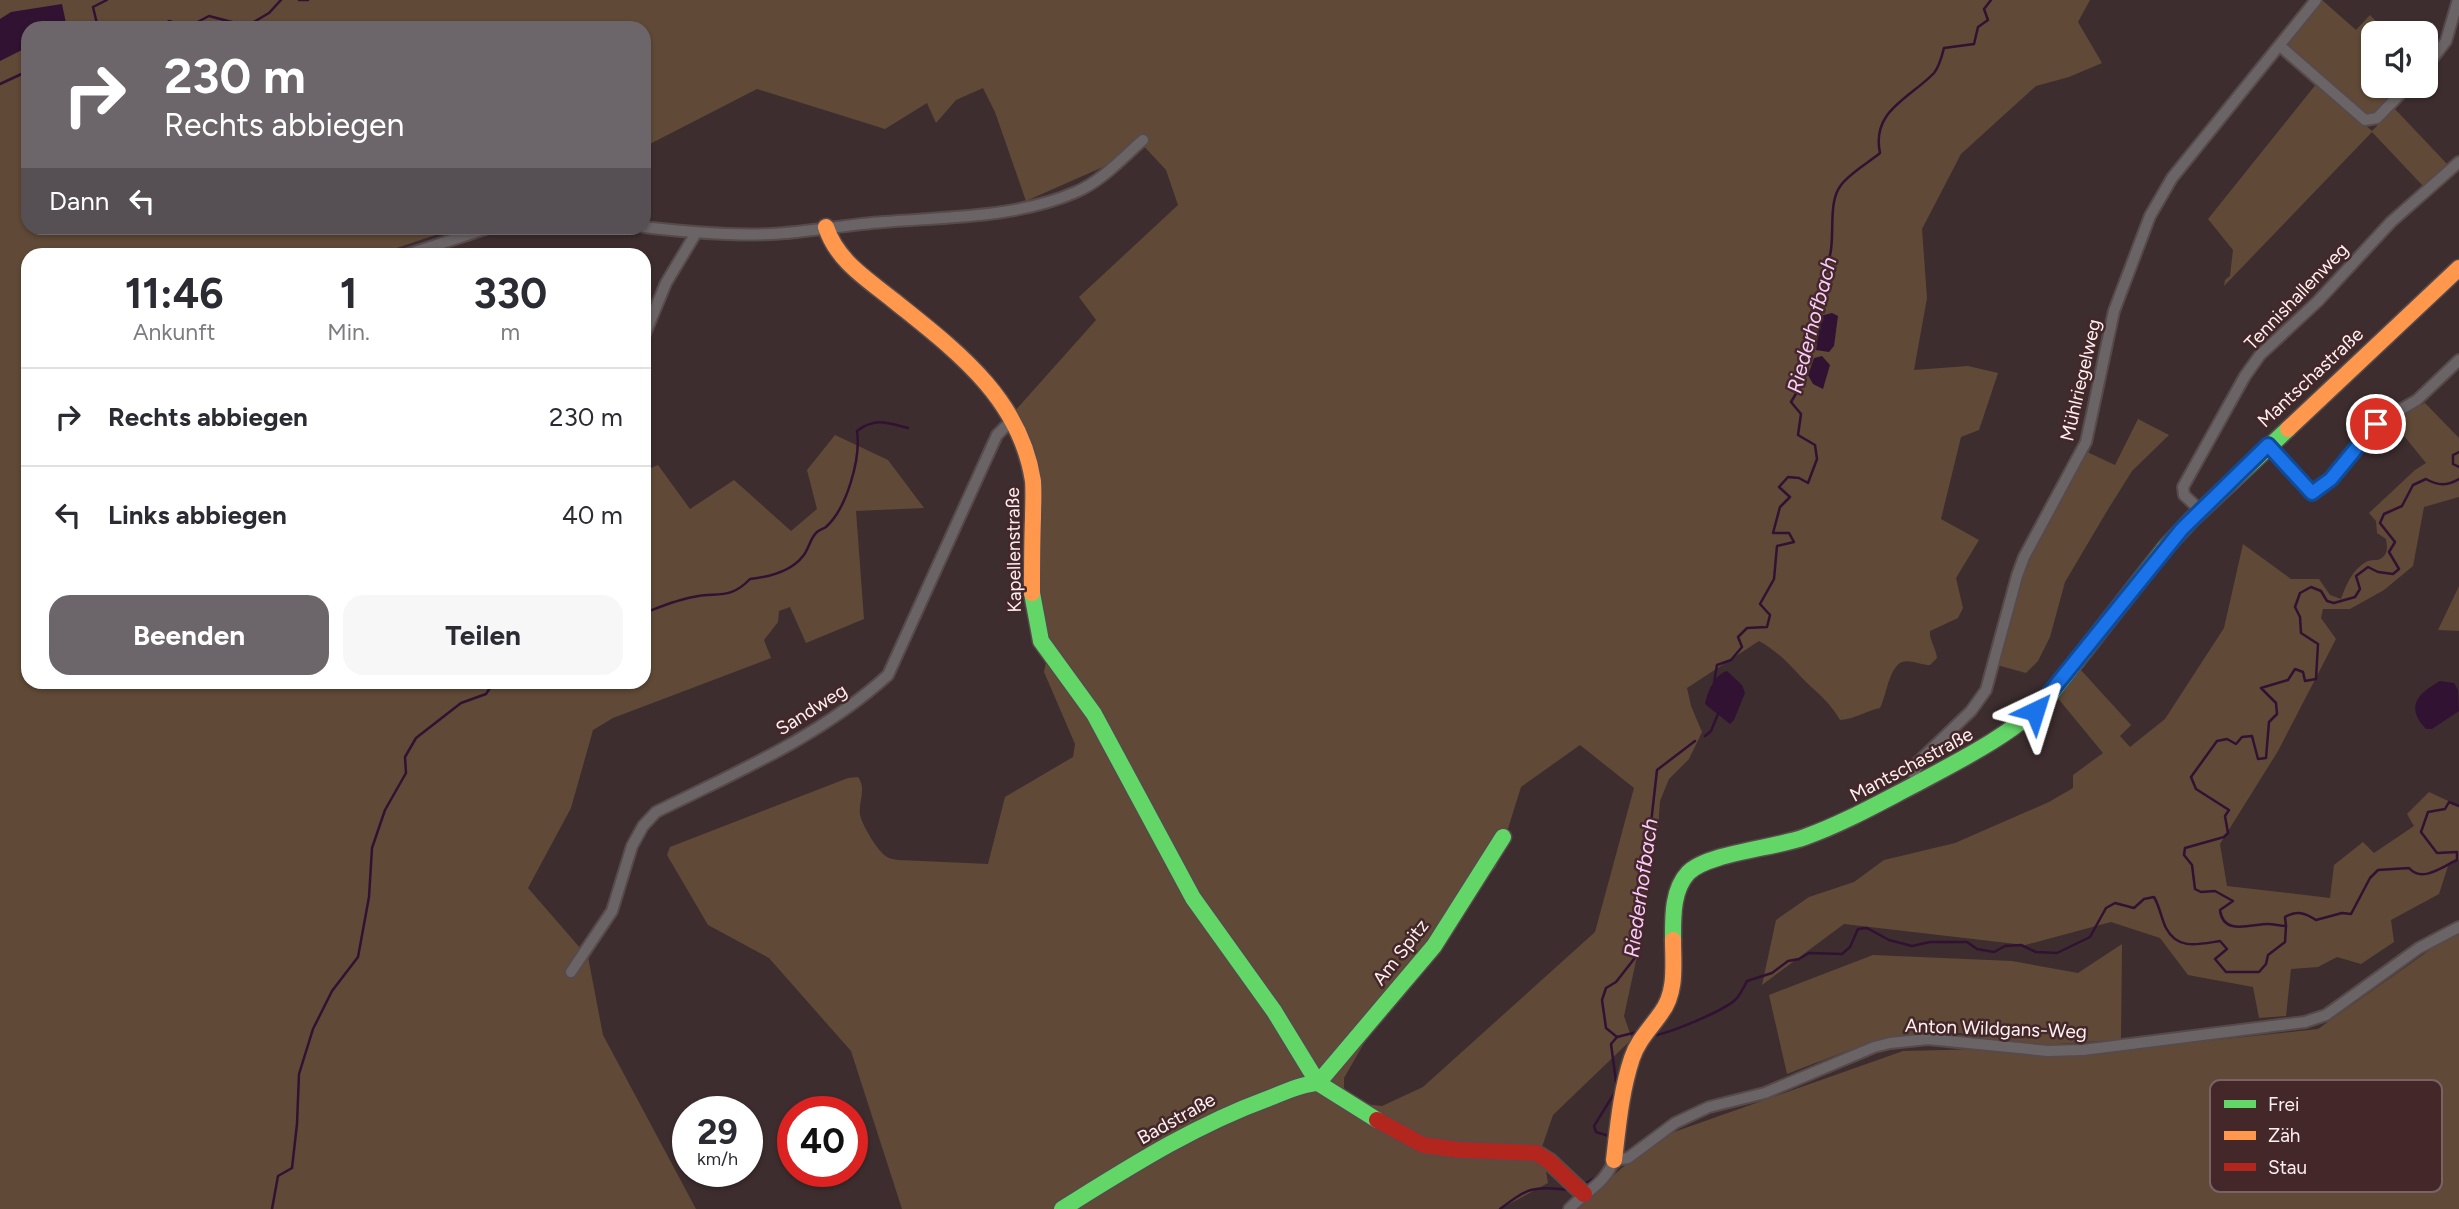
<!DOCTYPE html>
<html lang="de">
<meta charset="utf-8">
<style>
:root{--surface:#fff;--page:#f7f7f7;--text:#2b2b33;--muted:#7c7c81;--line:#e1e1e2;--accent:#6c6569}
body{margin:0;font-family:Figtree,sans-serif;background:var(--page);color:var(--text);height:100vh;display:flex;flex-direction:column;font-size:26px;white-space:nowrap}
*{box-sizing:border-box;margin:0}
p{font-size:23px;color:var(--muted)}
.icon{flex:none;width:38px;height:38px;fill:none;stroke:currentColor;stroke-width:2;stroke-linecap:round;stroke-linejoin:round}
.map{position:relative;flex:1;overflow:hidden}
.panel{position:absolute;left:21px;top:248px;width:630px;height:441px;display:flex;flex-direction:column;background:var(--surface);border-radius:21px;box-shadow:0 2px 5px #0004}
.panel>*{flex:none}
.top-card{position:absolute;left:21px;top:21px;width:630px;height:214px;border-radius:21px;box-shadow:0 2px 5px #0004;background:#6c6569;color:#fff;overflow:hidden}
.tools{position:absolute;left:2361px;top:21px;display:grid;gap:14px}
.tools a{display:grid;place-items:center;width:77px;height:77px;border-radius:14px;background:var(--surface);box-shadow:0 2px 5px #0004;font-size:35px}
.speed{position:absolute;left:672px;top:1096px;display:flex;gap:14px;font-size:35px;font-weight:700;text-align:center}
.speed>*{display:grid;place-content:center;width:91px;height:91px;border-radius:50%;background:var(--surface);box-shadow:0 2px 5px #0004;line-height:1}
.speed small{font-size:18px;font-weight:400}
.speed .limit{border:10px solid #d22;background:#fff;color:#111}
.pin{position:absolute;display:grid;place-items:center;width:60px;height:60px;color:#fff;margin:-30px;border:4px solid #fff;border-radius:50%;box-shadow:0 2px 7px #0007}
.me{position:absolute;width:77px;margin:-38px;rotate:41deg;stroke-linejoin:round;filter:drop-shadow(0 0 5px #0008)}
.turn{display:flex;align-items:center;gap:24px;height:147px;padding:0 28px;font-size:32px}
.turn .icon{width:91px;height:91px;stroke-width:2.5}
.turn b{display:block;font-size:49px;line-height:60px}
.then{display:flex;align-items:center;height:66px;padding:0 28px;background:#0003;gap:14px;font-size:26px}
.eta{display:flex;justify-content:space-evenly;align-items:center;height:119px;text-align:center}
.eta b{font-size:42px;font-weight:700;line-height:49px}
.button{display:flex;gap:14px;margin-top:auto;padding:14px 28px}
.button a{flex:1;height:80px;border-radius:21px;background:var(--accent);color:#fff;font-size:28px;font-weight:700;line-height:80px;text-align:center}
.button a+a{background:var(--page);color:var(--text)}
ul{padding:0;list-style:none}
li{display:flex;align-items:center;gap:21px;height:98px;padding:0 28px;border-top:2px solid var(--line)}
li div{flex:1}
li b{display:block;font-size:26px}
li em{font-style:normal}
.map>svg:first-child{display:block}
.green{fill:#604a37;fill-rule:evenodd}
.water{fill:#311233}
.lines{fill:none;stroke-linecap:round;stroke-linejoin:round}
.stream{stroke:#311233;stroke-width:2.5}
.street-casing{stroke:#564a4b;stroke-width:14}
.fast-casing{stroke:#564a4b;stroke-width:19}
.slow-casing{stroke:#564a4b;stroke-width:19}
.jam-casing{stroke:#564a4b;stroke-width:19}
.street{stroke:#6b6466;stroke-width:10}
.fast{stroke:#63d668;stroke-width:16}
.slow{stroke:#ff974d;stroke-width:16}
.jam{stroke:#b3261e;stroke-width:16}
.route-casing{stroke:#114b97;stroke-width:18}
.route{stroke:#1a73e8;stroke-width:12}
.labels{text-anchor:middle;stroke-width:5;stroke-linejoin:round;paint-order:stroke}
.street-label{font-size:19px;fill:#ffeff0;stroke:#432729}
.water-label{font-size:21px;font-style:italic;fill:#fccbfe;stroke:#432729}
.key{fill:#432729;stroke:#7b6365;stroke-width:2}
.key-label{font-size:19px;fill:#ffeff0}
</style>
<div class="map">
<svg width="2459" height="1209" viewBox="0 0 2459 1209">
<rect width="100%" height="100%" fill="#3d2d2f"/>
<!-- green -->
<g class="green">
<path d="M0,0H2090L2078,22L2102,63L2069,77L2036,86L1961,154L1922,229L1927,298L1914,370L1968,366L1998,373L1979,430L1961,437L1941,519L1979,540L1956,578L1963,608L1958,618L1930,631C1929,640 1936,648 1937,658L1930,665C1922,665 1909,659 1902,662C1889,667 1886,697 1880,708C1866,711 1855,719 1840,720C1831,704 1819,694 1806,682C1790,665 1780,653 1759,641L1687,688L1691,706L1702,732L1689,759L1669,779L1660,801L1658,830L1641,912L1639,947L1624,1016L1632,1039L1553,1115L1542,1147L1548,1183L1500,1209H902L851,1051L769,958L708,925L667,855L670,847L848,778L858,777C867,789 858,802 860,815C862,825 878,852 887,857C890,859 894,859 898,860L988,864L1005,797L1073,757L1075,744L1044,672L1048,651L1037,604L1038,565L1014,412L1096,320L1079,297L1178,205L1166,170L1139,141L1103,167L1026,201L995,112L983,88L956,100L936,123L927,103L885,129L757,89L644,147V28H28V228H456L376,255L28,256V682H644V471L658,465L690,509L734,480L791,531L817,509L807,470L835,435L888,460L924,508L856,511L864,619L806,643L790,607L779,611L778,622L764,640L771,658L613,718L593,730L571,808L528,888L588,957L603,1035L696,1209H0ZM1580,745L1634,788L1595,932L1423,1087L1382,1106L1357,1103L1344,1094V1078L1393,993L1496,867L1521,787Z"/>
<path d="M2322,0L2356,30L2370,15L2387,33H2373V86H2402L2378,112L2369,116L2287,48L2286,44Z"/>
<path d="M2317,83L2372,131L2394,108L2448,165L2424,187L2372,132L2224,286L2225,280L2230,276L2233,250L2208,219Z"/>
<path d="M2425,403L2459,438V497L2424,507L2413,566L2384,590L2350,609H2323L2321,618L2336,639L2278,751L2220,844L2227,886L2330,898L2334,865L2363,842L2374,853L2414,826L2407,814L2429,792L2459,806V860L2448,866L2439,894L2391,920L2394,942L2361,964L2337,957L2318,967L2291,969L2286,1016L2259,1018L2253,987L2188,975L2160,938L2111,922L2025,945L1844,924L1762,985L1776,920L1809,897L1854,882L1884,860L1955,843L2049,802L2073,788V775L2103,753L2056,696L2080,669L2131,725L2120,736L2130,747L2165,719L2224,628L2243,544L2291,579H2319L2330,595L2341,599C2346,585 2353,568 2368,561C2374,559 2379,562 2384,556C2388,551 2387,545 2386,539L2377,533L2376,521L2369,513L2415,470L2426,463L2392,421Z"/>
<path d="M2138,419L2169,435L2132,471L2107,511L2065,582L2050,637L2038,661L2026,673L1997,665L2028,558L2085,451L2115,465Z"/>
<path d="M2459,586V631L2438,630Z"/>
<path d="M2459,934V1209H1574L1657,1138L1903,1051L2178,1044L2318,1029L2441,942Z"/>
<path d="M2122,944L2121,1040C2088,1041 2053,1046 2020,1044C1990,1042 1967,1030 1935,1032C1883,1034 1835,1056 1787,1074L1769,995L1873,955L2012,961L2078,973Z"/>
</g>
<!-- water -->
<g class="water">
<path d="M62,4L67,28H28V47L0,61V19L11,12Z"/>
<path d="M1832,313L1838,316L1834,346L1829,352L1816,350L1820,316Z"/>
<path d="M1822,356L1830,365L1823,389L1813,384L1808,375L1814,358Z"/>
<path d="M1727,671L1742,685L1745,693L1734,720L1730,724L1705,704C1707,692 1715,674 1727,671Z"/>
<path d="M2440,681L2454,683L2458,690L2459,711L2432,729H2426C2405,707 2417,694 2440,681Z"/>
</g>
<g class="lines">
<!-- stream -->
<g class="stream">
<path d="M299,0H308"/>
<path d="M98,28L93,7L107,0"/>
<path d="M146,28L149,25L160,28"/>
<path d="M161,28L169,21L188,27L209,16L247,26L269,13L281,0"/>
<path d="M0,84L28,71"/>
<path d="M2459,452L2453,455V464L2459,467"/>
<path d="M644,613C660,607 676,600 693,597C718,592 730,600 750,579C768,577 791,572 803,556C809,549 810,538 817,532C819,530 823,529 826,527C847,508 861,458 857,431C875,417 888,423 908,428"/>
<path d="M1714,683L1717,665L1731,660L1742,647L1738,637L1747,628L1767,627L1770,615L1760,604L1774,579L1777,546L1794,542L1789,533H1773L1780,507L1790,497L1779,487L1788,477L1799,478L1808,483L1817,459L1815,445L1798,435L1801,414L1791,402L1800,387L1802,367L1825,269C1839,244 1825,206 1841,185C1850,173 1868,163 1880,153C1871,111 1909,99 1934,73C1939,67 1942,56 1944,48L1974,44L1978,27L1988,20L1984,9L1991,0"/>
<path d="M1705,736L1711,731L1718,714"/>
<path d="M2286,926L2285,917C2297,910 2305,913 2316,920L2342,913L2351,914L2370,878L2378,870L2409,868C2422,883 2442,867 2457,860V852L2437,853L2421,832L2428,812L2445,809L2449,802L2459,806"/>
<path d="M1650,1036C1666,1035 1724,1011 1736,999C1740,995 1744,987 1747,981L1772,973L1788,961L1799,959L1809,953L1842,954L1850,947L1858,929L1867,928L1889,940L1912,946L1930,942H1967L1977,949L1994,952L2005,946L2021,945L2036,952L2057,953L2090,937L2106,908L2115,903L2134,908L2144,899L2154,897C2160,907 2161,918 2166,928C2178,951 2200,944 2220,941L2227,949L2215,959L2226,972H2259L2266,964L2268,955L2285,942L2286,926C2280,926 2274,924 2268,924C2251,924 2223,936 2220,910L2233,901L2215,891L2201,892L2195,889L2192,865L2184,855L2185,848L2224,837L2228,833L2225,816L2229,810L2196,789L2191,777L2217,741L2227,739L2236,744L2242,737L2252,736L2258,759L2266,758L2269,722L2277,714L2276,703L2261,688L2288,680L2295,669L2303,672L2305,681L2316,679L2318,644L2301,633L2300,617L2295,607L2300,593L2311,587L2321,591L2327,601L2334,603L2355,597L2360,589L2356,576L2368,567L2378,572L2393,574L2399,569L2389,552L2395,542L2380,523L2384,514L2402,506L2413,485L2426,479C2438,486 2447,486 2459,479"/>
<path d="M1617,1037L1606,1028L1602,1000L1606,988L1616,982L1634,959L1641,897L1638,883L1645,868L1647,856L1644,844L1650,832L1657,770L1695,741"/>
<path d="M1610,1140L1609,1136L1596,1132L1594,1126L1617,1089L1611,1044L1617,1037L1637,1032"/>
<path d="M1584,1184L1600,1175"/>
<path d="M272,1209L278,1176L292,1168L297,1124L299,1074L313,1029L332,991L358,957L369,897L372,848L385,810L406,773L405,757L416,738L461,703L486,694L494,682"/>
<path d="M1500,1209C1529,1187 1533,1186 1569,1190"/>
</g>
<defs>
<g id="street">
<path d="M2280,46L2365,120L2377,118L2408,86"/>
<path d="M2426,67L2446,41L2458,0"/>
<path d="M644,227C686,232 729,236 771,234C808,232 845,225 883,222C947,217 1016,218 1076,192C1102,181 1122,158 1143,140"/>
<path d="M403,256L488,228"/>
<path d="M644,336L666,283L696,233"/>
<path d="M2268,445L2312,493L2331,479L2376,424L2417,400L2459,360"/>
<path d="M2200,510L2184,495L2183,487L2245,376L2260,355L2318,301L2391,222L2459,162"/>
<path d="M1915,784V772L1918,762L1971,711L1986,690L2017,576L2024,557L2086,442L2114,311L2150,216L2172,178L2316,0"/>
<path d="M571,972L612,911L632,846L643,826L656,812C737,772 821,736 888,675L997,435L1012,420"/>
<path d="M1569,1209C1586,1191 1605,1184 1614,1160L1628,1158L1675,1123L1709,1107L1765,1093L1874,1047L1890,1043L1928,1039L2048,1051L2083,1050L2305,1022L2326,1015L2419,948L2459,927"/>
</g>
<g id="fast">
<path d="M1032,593L1041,641L1094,714L1193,898L1274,1011L1318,1083L1377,1120"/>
<path d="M1673,940C1673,918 1672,890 1688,873C1707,853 1776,848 1805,837C1844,823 1879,803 1916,784C1962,759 2008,737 2046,700L2165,548L2192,519L2288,429"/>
<path d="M1318,1083L1434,946L1503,837"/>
<path d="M1062,1209C1128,1168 1193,1126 1267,1099C1283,1093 1300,1084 1318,1083"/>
</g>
<g id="slow">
<path d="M826,227C837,261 867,279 893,300C955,350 1020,397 1033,481C1034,493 1033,506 1033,518C1032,543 1032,568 1032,593"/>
<path d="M2288,429L2459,268"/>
<path d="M1614,1160C1618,1126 1621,1091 1632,1058C1638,1040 1650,1029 1661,1013C1677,992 1673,964 1673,940"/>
</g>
<path id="jam" d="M1377,1120L1423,1145L1459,1150L1536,1153L1549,1161L1584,1194"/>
</defs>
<!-- street casing -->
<use href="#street" class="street-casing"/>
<!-- fast casing -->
<use href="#fast" class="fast-casing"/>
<!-- slow casing -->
<use href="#slow" class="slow-casing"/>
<!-- jam casing -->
<use href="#jam" class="jam-casing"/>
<!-- street -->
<use href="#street" class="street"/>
<!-- fast -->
<use href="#fast" class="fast"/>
<!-- slow -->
<use href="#slow" class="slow"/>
<!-- jam -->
<use href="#jam" class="jam"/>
</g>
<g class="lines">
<defs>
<path id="route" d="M2035,711L2182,529L2268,445L2312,493L2331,479L2376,424"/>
</defs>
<!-- route casing -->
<use href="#route" class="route-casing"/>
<!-- route -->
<use href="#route" class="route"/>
</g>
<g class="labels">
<!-- street labels -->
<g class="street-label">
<text transform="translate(2296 296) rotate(-46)" y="7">Tennishallenweg</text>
<text transform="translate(2310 377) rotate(-43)" y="7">Mantschastraße</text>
<text transform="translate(2080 380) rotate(-77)" y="7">Mühlriegelweg</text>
<text transform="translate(1013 550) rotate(-91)" y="7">Kapellenstraße</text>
<text transform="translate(811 709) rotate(-32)" y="7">Sandweg</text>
<text transform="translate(1911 764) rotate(-28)" y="7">Mantschastraße</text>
<text transform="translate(1400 952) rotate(-52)" y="7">Am Spitz</text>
<text transform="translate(1996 1028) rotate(2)" y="7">Anton Wildgans-Weg</text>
<text transform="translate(1176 1118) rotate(-29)" y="7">Badstraße</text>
</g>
<!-- water labels -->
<g class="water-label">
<text transform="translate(1812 325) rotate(-75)" y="7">Riederhofbach</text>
<text transform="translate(1641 888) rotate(-82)" y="7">Riederhofbach</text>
</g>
</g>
<!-- legend -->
<rect x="2210" y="1080" width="232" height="112" rx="10" class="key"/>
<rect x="2224" y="1100" width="32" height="8" fill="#63d668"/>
<rect x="2224" y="1131" width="32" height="9" fill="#ff974d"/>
<rect x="2224" y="1163" width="32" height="8" fill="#b3261e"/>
<g class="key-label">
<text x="2268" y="1111">Frei</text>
<text x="2268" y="1142">Zäh</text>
<text x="2268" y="1174">Stau</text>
</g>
</svg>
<div class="tools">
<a><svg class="icon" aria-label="sound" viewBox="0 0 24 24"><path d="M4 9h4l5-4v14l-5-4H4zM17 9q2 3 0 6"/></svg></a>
</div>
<div class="speed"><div>29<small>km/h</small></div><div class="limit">40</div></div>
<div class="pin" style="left:2376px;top:424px;background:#d93025"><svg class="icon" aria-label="arrive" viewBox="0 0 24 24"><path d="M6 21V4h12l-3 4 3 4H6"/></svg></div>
<svg class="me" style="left:2035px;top:711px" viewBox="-20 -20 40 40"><path d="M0-17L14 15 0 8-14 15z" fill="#1a73e8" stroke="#fff" stroke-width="4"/></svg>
<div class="top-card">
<div class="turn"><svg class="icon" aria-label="right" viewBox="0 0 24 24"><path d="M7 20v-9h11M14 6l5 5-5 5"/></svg><div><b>230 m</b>Rechts abbiegen</div></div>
<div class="then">Dann<svg class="icon" aria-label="left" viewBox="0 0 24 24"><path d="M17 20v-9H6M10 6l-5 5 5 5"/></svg></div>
</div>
<section class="panel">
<div class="eta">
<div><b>11:46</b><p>Ankunft</p></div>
<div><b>1</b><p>Min.</p></div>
<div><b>330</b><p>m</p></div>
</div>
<ul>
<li><svg class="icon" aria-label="right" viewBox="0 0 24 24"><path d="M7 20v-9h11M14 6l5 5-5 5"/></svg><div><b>Rechts abbiegen</b></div><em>230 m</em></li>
<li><svg class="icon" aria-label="left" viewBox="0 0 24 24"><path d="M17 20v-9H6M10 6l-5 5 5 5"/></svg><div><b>Links abbiegen</b></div><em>40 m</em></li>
</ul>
<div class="button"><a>Beenden</a><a>Teilen</a></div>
</section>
</div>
